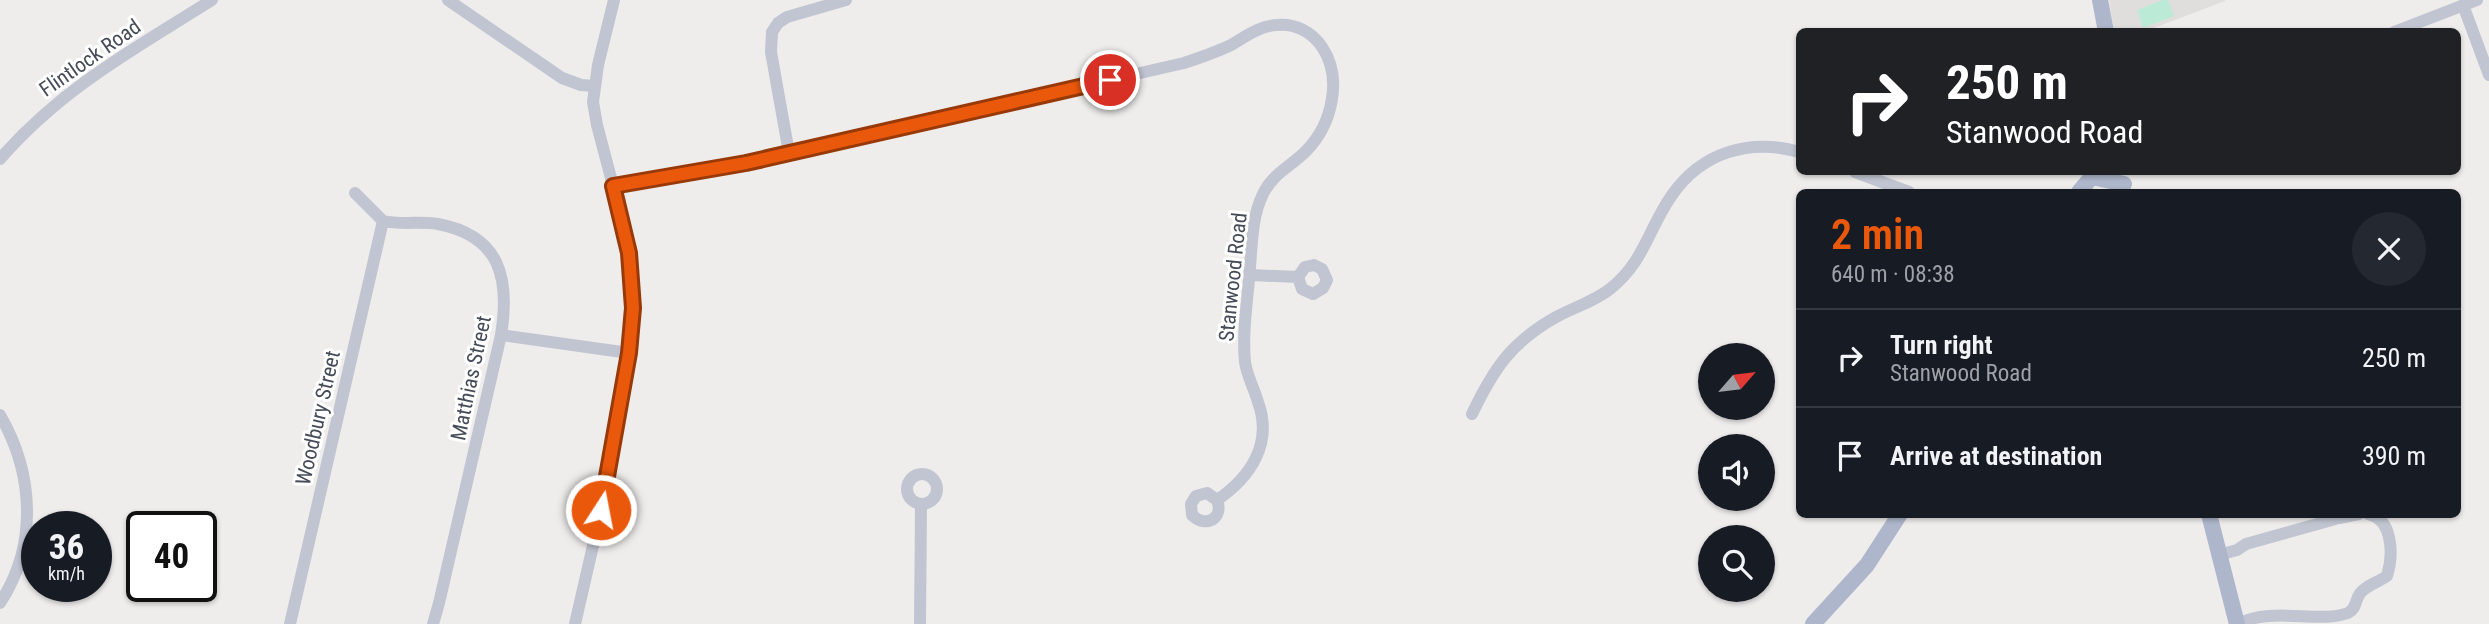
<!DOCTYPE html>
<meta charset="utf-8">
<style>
:root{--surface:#171b24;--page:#242831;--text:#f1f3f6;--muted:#9ea1a6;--line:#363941;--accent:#ea580c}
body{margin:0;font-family:"Roboto Condensed",sans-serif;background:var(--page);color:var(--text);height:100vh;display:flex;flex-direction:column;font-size:26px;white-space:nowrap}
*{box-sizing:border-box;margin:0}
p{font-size:23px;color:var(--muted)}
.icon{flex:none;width:38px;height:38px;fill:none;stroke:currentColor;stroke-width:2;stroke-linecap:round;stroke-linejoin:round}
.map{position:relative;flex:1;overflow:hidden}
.drawer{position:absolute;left:1796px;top:189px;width:665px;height:329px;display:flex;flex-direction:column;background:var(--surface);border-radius:10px;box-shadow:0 2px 5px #0004}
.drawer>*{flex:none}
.top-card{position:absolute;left:1796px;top:28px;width:665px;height:147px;border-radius:10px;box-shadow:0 2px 5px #0004;background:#202124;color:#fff;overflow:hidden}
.needle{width:46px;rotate:62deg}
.fabs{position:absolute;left:1698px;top:343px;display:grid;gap:14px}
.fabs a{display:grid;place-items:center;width:77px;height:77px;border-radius:50%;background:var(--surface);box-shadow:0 2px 5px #0004;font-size:35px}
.speed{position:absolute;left:21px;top:511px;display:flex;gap:14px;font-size:35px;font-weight:700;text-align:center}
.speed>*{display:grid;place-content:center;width:91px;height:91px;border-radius:50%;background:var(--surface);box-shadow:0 2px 5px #0004;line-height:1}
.speed small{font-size:18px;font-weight:400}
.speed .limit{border:4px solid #111;border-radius:10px;background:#fff;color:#111}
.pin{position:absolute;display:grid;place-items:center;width:60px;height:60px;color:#fff;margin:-30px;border:4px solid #fff;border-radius:50%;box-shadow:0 2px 7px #0007}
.me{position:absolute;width:77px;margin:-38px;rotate:11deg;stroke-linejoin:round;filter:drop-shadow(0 0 5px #0008)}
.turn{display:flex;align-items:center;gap:24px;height:147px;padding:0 35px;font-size:32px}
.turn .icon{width:91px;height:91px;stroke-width:2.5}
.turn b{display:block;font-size:49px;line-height:60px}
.round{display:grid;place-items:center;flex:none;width:74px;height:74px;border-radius:37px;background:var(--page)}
.headline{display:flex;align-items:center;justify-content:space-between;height:119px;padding:0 35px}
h1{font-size:42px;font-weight:600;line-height:52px;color:var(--accent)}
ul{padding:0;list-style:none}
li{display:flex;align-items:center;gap:21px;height:98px;padding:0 35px;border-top:2px solid var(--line)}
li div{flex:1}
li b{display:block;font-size:26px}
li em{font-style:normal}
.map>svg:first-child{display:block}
.education{fill:#e0dedd}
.green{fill:#bbebd7}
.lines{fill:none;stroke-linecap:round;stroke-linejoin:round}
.minor{stroke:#c0c5d1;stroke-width:12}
.major{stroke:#adb6ca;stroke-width:16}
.route-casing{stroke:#983908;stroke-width:18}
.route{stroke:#ea580c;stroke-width:12}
.labels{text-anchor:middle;stroke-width:6;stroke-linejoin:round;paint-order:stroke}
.street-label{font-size:21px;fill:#454c58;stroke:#fff}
</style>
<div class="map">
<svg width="2489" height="624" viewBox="0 0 2489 624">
<rect width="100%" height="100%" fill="#efecec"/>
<!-- education -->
<path class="education" d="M2109,0H2225V1L2146,31L2114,32Z"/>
<!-- green -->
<path class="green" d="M2163,0H2168L2174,16L2143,28L2137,10Z"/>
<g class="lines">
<!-- minor -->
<g class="minor">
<path d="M448,0L562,78L581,85L594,86"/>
<path d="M2463,5L2489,75"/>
<path d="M2394,32L2477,0"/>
<path d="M789,153L771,52L772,32L778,23L787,17L846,0"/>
<path d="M0,159C62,88 134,49 212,0"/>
<path d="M1855,172L1909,192"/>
<path d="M613,186L746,163L1184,63C1199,58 1214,53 1229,46C1244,38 1258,26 1277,25C1295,23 1312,32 1322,47C1343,78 1332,124 1307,150C1292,166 1273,173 1263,194C1252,216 1252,243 1250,267C1248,298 1242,331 1245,362C1247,376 1254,388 1258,402C1273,443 1251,477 1217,500C1224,518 1206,529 1192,515L1191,504L1196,496L1207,493L1217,500"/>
<path d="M355,193L383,221C401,225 420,221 438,224C501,236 510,279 501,335L439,603L433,624"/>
<path d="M1250,275L1298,277L1305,267L1314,265L1322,269L1327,280L1323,288L1313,294L1302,289L1298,277"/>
<path d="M501,335L629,353"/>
<path d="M1472,414C1494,368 1512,341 1558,316C1575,307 1595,301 1610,289C1645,261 1648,229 1672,195C1702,152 1750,138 1799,152"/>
<path d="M0,415C34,474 38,545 0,603"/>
<circle cx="922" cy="489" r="15"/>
<path d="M2219,555L2237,550L2246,544L2339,518L2359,514"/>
<path d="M290,624L383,221"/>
<path d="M575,624L606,489L629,353L633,308L632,273L626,235L597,125L593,102L598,65L614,0"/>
<path d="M920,624L921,505"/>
<path d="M2238,624C2272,606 2319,624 2348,613C2356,609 2355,602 2359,595C2364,586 2379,582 2387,576C2393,557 2394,519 2368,514"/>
</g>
<!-- major -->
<g class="major">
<path d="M2100,0L2106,32"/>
<path d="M2092,177L2124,184"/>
<path d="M2079,192L2096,172"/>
<path d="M2209,514L2237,624"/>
<path d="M1813,624L1867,565L1900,514"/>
</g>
</g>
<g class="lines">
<defs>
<path id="route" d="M601,510L629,353L633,308L629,253L613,186L746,163L1110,80"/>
</defs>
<!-- route casing -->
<use href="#route" class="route-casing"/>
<!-- route -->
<use href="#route" class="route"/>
</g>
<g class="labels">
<!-- street labels -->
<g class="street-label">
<text transform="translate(90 58) rotate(-35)" y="7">Flintlock Road</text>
<text transform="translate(1233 277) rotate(-84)" y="7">Stanwood Road</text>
<text transform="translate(471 378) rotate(-78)" y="7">Matthias Street</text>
<text transform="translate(318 418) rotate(-77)" y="7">Woodbury Street</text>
</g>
</g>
</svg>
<div class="fabs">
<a><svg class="needle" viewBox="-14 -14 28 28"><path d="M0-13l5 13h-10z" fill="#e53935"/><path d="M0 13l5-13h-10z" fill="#9ea1a6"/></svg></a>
<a><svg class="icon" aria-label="sound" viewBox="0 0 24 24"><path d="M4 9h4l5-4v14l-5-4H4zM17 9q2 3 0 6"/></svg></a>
<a><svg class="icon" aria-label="search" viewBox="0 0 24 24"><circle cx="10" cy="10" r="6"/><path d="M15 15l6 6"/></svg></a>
</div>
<div class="speed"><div>36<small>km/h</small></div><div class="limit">40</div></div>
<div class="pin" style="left:1110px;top:80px;background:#d93025"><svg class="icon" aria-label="arrive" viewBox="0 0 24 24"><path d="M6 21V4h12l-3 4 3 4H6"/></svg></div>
<svg class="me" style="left:601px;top:510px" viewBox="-20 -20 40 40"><circle r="17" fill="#ea580c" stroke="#fff" stroke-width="3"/><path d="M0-11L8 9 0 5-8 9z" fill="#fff"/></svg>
<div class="top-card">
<div class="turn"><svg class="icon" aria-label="right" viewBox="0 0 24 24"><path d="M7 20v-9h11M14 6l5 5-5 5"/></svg><div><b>250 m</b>Stanwood Road</div></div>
</div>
<section class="drawer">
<div class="headline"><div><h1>2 min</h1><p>640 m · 08:38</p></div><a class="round"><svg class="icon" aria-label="close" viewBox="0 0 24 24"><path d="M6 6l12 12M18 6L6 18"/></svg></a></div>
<ul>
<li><svg class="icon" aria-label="right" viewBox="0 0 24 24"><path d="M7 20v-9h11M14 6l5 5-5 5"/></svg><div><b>Turn right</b><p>Stanwood Road</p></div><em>250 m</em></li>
<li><svg class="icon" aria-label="arrive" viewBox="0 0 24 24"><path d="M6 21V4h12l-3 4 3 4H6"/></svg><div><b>Arrive at destination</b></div><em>390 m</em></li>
</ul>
</section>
</div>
